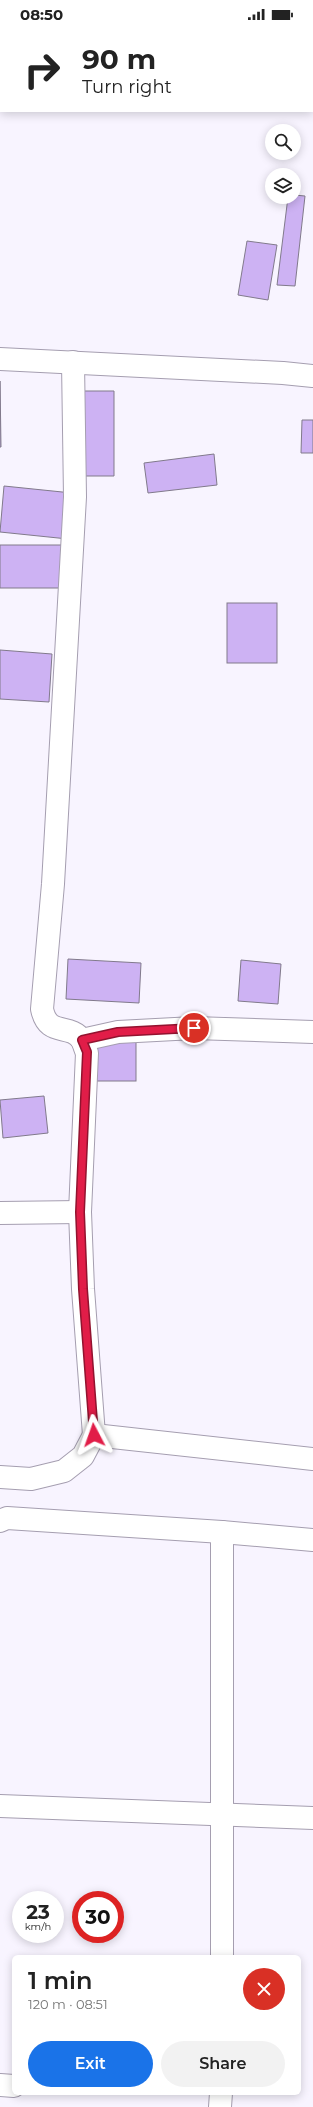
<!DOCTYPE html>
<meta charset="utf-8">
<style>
:root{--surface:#fff;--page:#f2f2f2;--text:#222;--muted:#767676;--accent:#1a73e8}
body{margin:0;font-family:Montserrat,sans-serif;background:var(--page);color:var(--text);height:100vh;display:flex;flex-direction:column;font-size:15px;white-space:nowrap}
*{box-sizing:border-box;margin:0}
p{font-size:13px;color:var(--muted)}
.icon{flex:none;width:22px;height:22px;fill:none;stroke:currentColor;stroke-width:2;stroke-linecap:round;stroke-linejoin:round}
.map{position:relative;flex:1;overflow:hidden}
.sheet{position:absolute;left:12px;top:1927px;width:289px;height:140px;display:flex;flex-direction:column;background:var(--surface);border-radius:6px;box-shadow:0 2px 10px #0003}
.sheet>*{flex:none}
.hud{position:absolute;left:0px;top:0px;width:313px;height:84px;box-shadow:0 2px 10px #0003;background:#fff;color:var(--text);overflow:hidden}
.controls{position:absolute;left:265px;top:96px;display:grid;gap:8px}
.controls a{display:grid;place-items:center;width:36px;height:36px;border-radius:50%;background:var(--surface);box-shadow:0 2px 10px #0003;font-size:20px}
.speed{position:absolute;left:12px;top:1863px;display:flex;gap:8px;font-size:20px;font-weight:700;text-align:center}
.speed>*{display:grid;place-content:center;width:52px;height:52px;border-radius:50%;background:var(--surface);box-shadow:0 2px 10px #0003;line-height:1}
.speed small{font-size:10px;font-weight:400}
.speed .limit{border:6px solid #d22;background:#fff;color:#111}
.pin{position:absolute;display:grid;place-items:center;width:34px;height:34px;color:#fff;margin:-17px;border:2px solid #fff;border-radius:50%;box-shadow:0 1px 4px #0007}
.me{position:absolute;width:44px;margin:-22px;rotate:356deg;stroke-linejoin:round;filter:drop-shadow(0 0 3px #0008)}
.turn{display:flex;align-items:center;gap:14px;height:84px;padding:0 16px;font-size:18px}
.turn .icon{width:52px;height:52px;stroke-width:2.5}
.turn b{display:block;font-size:28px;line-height:34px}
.round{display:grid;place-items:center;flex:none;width:42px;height:42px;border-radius:21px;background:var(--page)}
.overview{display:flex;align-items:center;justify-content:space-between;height:68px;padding:0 16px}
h1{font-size:24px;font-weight:600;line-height:30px}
.cta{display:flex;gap:8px;margin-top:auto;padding:8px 16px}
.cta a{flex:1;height:46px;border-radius:24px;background:var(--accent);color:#fff;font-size:16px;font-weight:600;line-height:46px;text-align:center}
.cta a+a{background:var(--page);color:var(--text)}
.status{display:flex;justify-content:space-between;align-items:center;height:28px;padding:0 20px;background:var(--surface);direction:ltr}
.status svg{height:11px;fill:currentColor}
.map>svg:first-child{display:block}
.building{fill:#cdb2f3;stroke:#817a8b}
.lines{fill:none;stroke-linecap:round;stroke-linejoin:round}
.minor-casing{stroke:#a59eb0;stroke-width:24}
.minor{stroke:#fff;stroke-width:22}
.route-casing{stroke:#92132f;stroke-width:10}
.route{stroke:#e11d48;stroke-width:7}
</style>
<div class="status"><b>08:50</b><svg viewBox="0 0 49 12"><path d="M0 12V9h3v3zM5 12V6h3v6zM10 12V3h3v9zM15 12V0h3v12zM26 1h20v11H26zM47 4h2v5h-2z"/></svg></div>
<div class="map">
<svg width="313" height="2079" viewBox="0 0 313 2079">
<rect width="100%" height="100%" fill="#f8f4ff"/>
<!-- building -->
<g class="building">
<path d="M139,0H175L139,1Z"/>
<path d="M294,167L305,168L295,258L277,257L288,169H294Z"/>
<path d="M247,213L277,217L268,272L238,267Z"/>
<path d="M0,353L1,419H0Z"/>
<path d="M83,363H114V448H84Z"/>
<path d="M302,392H313V425H301Z"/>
<path d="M214,426L217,457L148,465L144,435Z"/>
<path d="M4,458L72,465L68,511L0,504Z"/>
<rect x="0" y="517" width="63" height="43"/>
<rect x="227" y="575" width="50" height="60"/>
<path d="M0,622L52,626L49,674L0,671Z"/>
<path d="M68,931L141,935L139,975L66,971Z"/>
<path d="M241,932L281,936L278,976L238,973Z"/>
<rect x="96" y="1012" width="40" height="41"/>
<path d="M44,1068L48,1105L3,1110L0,1072Z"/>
</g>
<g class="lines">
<defs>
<g id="minor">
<path d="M0,331L283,345L313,348"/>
<path d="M73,334L75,469L53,856L42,981C48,1010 69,994 82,1012C84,1016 85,1021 87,1025L80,1184L83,1261L94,1407"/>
<path d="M82,1012L118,1004L194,1000L313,1004"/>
<path d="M0,1185L80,1184"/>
<path d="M0,1449L31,1451L64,1443L83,1428L94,1407L313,1431"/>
<path d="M0,1493L7,1490L222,1504L313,1512"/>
<path d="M0,1778L313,1790"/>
<path d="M222,1929V1504"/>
<path d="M0,2057L14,2058"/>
<path d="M220,2079L221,2065"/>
</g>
</defs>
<!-- minor casing -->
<use href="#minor" class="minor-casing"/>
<!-- minor -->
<use href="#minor" class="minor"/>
</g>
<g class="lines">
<defs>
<path id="route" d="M94,1407L83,1261L80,1184L87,1024L82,1012L118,1004L194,1000"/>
</defs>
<!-- route casing -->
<use href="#route" class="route-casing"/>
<!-- route -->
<use href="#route" class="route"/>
</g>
</svg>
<div class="controls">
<a><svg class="icon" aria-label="search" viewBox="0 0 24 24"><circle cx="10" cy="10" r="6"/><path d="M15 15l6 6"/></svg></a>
<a><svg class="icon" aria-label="layers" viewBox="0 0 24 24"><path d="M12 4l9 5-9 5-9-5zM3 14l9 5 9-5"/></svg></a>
</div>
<div class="speed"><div>23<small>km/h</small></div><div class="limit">30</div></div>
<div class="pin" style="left:194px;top:1000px;background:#d93025"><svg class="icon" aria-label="arrive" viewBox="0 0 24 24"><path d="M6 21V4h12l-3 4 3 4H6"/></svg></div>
<svg class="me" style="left:94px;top:1407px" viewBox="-20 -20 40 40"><path d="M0-17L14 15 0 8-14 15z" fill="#e11d48" stroke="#fff" stroke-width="4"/></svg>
<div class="hud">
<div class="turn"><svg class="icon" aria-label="right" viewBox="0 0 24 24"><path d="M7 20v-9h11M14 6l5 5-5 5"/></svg><div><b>90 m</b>Turn right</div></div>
</div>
<section class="sheet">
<div class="overview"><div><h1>1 min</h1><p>120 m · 08:51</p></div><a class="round" style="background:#d93025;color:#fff"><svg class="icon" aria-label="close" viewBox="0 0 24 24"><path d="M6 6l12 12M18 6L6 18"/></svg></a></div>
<div class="cta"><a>Exit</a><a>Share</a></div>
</section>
</div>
